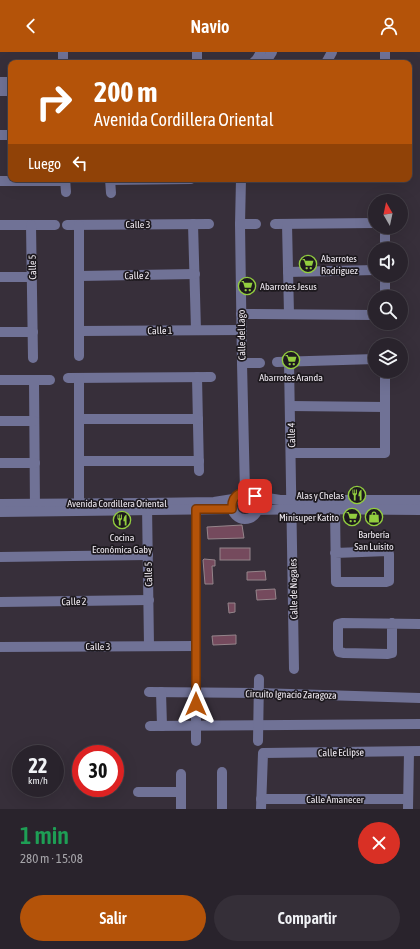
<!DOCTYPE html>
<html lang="es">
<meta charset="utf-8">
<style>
:root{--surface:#29232c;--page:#352f38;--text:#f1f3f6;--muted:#a5a4a9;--line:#454048;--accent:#b45309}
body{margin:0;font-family:"Asap Condensed",sans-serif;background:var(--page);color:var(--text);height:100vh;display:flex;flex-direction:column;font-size:15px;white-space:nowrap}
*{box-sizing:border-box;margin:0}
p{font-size:13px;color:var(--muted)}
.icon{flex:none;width:22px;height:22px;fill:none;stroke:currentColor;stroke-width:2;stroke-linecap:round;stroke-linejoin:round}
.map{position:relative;height:757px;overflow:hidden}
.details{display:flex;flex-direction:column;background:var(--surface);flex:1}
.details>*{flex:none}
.banner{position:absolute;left:8px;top:8px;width:404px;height:122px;border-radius:8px;box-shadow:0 4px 16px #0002,0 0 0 1px var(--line);background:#b45309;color:#fff;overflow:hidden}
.needle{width:26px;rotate:351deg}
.tools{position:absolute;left:368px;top:142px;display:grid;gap:8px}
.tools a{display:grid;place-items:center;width:40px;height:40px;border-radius:50%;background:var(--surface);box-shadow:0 4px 16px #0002,0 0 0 1px var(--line);font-size:20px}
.speed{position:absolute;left:12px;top:693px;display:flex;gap:8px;font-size:20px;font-weight:700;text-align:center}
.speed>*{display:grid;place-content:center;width:52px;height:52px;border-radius:50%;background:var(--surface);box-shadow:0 4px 16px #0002,0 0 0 1px var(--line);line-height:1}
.speed small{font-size:10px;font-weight:400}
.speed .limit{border:6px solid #d22;background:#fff;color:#111}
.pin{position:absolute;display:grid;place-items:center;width:34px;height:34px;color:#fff;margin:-17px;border-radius:8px;box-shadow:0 2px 6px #0006}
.me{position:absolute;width:44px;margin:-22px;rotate:0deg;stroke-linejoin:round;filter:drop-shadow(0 0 3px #0008)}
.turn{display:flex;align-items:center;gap:14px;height:84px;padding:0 20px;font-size:18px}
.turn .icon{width:52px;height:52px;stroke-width:2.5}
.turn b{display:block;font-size:28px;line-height:34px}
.then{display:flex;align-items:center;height:38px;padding:0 20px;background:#0003;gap:8px;font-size:15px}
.round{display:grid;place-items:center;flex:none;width:42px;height:42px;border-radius:21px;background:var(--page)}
.summary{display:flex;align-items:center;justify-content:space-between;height:68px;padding:0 20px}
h1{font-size:24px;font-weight:600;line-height:30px;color:#1e9e55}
.cta{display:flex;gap:8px;margin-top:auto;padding:8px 20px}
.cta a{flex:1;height:46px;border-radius:24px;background:var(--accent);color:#fff;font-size:16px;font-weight:600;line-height:46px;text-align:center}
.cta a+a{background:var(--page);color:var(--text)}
header{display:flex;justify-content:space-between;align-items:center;height:52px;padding:0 20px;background:var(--accent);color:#fff;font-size:18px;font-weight:600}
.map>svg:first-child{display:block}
.building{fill:#754a5d;stroke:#95858b}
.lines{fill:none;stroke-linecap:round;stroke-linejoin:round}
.minor{stroke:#707296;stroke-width:10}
.route-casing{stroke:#753606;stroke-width:10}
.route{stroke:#b45309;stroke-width:7}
.labels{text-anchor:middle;stroke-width:3.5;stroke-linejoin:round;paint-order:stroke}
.street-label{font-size:10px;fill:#f0ebf2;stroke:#1d191e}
.poi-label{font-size:10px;fill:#f0ebf2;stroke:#1d191e}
</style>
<header><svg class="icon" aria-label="back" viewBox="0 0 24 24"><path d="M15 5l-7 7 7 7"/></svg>Navio<svg class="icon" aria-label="person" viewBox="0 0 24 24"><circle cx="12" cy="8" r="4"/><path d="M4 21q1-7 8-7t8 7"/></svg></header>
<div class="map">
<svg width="420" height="757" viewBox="0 0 420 757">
<rect width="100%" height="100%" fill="#372f3a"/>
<!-- building -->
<g class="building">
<path d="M242,473L244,486L208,487L207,475Z"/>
<rect x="220" y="496" width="30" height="12"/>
<path d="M204,507L215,508V514H212L213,532H205L203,508Z"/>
<path d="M265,519L266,528H247V520Z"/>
<path d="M275,537L276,547L257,548L256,538Z"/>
<path d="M228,551H235V560L229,561Z"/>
<path d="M236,583V592L213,593L212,584Z"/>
</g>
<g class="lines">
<!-- minor -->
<g class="minor">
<path d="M63,0V11"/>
<path d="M197,0V11"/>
<path d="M253,11L257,7L261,0"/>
<path d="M265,11L272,0"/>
<path d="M326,11L332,0"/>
<path d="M385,11V0"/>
<path d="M0,30H11"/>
<path d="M0,39H11"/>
<path d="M0,83H11"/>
<path d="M65,127L66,140"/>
<path d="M110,127L111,141"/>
<path d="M241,127L240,172L242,311L245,440"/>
<path d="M110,128L191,127"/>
<path d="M0,129H65"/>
<path d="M193,172L196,278"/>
<path d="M240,172H256"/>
<path d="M275,172L375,171"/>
<path d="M287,172L289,262"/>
<path d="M0,173H55"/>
<path d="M31,173L33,306"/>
<path d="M67,173L209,172"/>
<path d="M385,197V175"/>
<path d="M288,220L375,218"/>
<path d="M79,224L195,222"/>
<path d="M0,225H32"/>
<path d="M385,245V223"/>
<path d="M241,262L375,263"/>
<path d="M79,279L242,278"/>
<path d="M0,280H33"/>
<path d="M79,304V173"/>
<path d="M277,310L375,307"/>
<path d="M289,310L294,617"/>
<path d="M242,311H260"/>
<path d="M197,325L199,419"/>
<path d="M68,326L211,325"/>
<path d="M0,328H50"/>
<path d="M34,328L35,458"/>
<path d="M290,354L385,355"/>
<path d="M79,367H198"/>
<path d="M0,369H34"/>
<path d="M291,401H385V319"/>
<path d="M79,409H199"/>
<path d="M0,411H35"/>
<circle cx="245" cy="454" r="13"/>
<path d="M255,444L280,448H420"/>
<path d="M0,452L147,451L214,450L233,447"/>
<path d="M147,453L149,594"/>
<path d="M79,456V326"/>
<path d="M196,457V689"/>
<path d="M335,457L336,528V530H386L389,529V502L388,499L335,501"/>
<path d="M258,458L300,457L420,458"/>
<path d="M0,460L232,457"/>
<path d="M0,505L148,503"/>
<path d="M0,550L149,548"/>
<path d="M392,571V601L388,602L344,601L339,600L338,597V572L342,571L420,572"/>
<path d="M0,595L196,594"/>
<path d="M149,640L258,641L420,646"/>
<path d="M161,640L162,674"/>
<path d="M150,674L420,672"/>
<path d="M258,689L259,627"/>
<path d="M222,720V757"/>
<path d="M138,740H181"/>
<path d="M261,747H408"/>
<path d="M181,757V722"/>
<path d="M261,757L263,701L420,699"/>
<path d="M408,757L409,700"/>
</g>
</g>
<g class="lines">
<defs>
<path id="route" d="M196,652V457H232C231,442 243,436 255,444"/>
</defs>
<!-- route casing -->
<use href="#route" class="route-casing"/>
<!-- route -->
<use href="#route" class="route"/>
</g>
<!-- icons -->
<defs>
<symbol id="supermarket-ring" viewBox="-11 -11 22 22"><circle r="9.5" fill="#1d191e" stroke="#92cd3f" stroke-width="1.5"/><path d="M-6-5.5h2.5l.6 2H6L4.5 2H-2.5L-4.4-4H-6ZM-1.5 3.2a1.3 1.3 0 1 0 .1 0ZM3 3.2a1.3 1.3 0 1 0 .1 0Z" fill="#92cd3f"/></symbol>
<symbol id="restaurant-ring" viewBox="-11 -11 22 22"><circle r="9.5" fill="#1d191e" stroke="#92cd3f" stroke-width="1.5"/><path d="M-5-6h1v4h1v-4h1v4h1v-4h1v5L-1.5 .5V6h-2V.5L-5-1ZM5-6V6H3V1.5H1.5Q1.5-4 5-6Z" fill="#92cd3f"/></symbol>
<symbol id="shop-ring" viewBox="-11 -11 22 22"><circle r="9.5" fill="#1d191e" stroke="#92cd3f" stroke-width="1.5"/><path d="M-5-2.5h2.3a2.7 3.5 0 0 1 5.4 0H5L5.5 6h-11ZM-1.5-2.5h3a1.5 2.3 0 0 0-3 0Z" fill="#92cd3f"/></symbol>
</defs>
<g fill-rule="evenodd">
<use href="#supermarket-ring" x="298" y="202" width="20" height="20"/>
<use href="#supermarket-ring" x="237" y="224" width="20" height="20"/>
<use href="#supermarket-ring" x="281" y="298" width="20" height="20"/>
<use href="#restaurant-ring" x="347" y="433" width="20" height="20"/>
<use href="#supermarket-ring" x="342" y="455" width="20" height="20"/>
<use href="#shop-ring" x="364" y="455" width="20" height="20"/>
<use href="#restaurant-ring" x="112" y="458" width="20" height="20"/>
</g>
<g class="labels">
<!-- street labels -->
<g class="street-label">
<text x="138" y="176">Calle 3</text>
<text transform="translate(32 215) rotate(-91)" y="4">Calle 5</text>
<text transform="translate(137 223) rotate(-1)" y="4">Calle 2</text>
<text transform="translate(160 278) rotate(-1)" y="4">Calle 1</text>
<text transform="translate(241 283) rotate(-91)" y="4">Calle del Lago</text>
<text transform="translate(291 383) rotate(-91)" y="4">Calle 4</text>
<text x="117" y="455">Avenida Cordillera Oriental</text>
<text transform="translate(148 522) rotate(-91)" y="4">Calle 5</text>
<text transform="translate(293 537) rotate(-91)" y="4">Calle de Nogales</text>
<text transform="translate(74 549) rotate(-1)" y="4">Calle 2</text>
<text x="98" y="598">Calle 3</text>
<text transform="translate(291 642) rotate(1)" y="4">Circuito Ignacio Zaragoza</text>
<text transform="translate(341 700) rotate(-1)" y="4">Calle Eclipse</text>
<text x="335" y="751">Calle Amanecer</text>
</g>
<!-- poi labels -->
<g class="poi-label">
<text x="321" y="210" text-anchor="start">Abarrotes<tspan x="321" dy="12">Rodriguez</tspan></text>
<text x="260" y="238" text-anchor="start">Abarrotes Jesus</text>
<text x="291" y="329">Abarrotes Aranda</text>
<text x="344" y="447" text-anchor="end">Alas y Chelas</text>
<text x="339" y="469" text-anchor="end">Minisuper Katito</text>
<text x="374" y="486">Barbería<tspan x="374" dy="12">San Luisito</tspan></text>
<text x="122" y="489">Cocina<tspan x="122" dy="12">Económica Gaby</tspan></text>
</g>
</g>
</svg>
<div class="tools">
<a><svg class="needle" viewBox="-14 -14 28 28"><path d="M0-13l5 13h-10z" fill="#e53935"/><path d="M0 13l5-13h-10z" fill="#a5a4a9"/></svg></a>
<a><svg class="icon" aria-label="sound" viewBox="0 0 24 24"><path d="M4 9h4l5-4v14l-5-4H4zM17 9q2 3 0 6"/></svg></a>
<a><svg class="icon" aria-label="search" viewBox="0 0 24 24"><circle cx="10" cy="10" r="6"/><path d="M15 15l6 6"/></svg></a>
<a><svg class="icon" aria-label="layers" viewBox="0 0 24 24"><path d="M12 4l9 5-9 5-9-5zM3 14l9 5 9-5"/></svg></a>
</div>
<div class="speed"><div>22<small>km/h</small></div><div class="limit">30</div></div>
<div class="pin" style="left:255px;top:444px;background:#d93025"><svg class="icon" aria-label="arrive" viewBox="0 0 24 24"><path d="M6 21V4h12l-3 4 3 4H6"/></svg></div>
<svg class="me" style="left:196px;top:652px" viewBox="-20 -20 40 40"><path d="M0-17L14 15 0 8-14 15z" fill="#b45309" stroke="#fff" stroke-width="4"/></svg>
<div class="banner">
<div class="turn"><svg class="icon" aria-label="right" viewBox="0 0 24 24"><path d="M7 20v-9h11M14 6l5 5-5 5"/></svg><div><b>200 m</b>Avenida Cordillera Oriental</div></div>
<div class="then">Luego<svg class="icon" aria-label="left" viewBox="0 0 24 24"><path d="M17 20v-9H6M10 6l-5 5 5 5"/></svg></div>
</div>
</div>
<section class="details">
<div class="summary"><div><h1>1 min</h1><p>280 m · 15:08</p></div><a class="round" style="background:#d93025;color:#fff"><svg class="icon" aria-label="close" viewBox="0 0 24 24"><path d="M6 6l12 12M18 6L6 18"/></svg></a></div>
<div class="cta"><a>Salir</a><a>Compartir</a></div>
</section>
